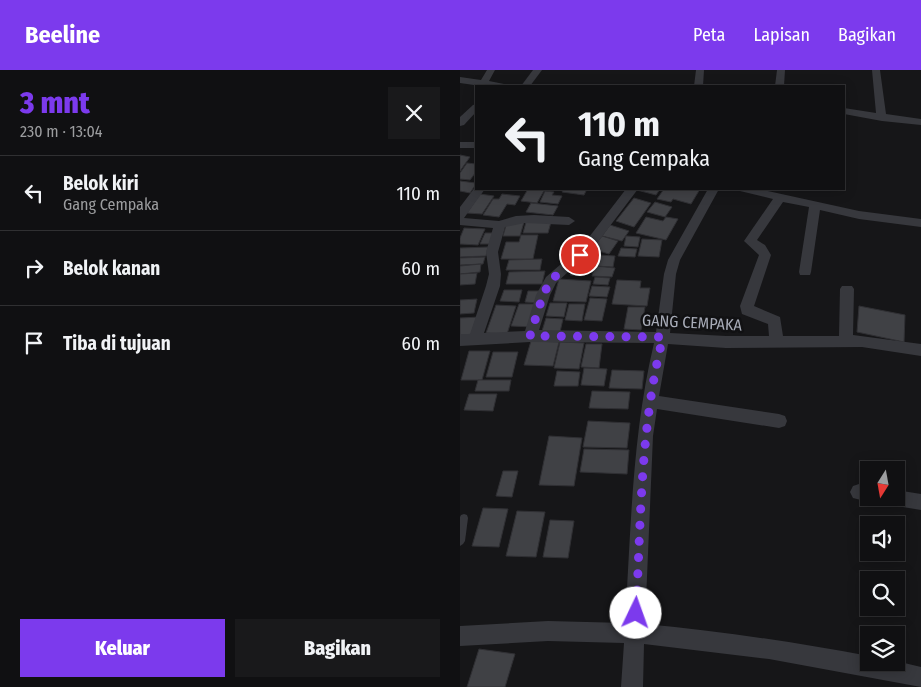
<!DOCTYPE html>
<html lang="id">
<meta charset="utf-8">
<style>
:root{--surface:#101012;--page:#19191b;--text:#f1f3f6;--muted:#9c9d9f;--line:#303032;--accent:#7c3aed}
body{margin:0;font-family:"Fira Sans Condensed",sans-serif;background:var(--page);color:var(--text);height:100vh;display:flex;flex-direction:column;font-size:19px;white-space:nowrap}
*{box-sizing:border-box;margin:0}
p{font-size:16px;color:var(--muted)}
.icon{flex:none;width:28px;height:28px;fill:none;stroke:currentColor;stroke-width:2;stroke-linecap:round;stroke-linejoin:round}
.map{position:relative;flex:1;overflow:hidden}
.details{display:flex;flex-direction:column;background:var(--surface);width:460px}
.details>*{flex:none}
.banner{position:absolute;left:15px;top:15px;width:370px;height:105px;border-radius:0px;box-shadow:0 2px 12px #0003,0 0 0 1px var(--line);background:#101012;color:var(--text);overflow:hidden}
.needle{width:32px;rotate:191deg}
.tools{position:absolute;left:400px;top:391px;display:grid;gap:10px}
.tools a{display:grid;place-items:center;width:45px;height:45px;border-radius:0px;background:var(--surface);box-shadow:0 2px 12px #0003,0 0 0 1px var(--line);font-size:25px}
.pin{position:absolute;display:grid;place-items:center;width:42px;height:42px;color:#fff;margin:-21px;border:2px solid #fff;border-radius:50%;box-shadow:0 1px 5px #0007}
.me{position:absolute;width:55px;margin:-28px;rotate:3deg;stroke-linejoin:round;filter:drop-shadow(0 0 4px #0008)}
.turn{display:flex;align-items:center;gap:18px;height:105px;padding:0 20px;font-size:22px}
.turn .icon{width:65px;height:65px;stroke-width:2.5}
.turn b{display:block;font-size:35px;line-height:42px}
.round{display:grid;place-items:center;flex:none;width:52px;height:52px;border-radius:0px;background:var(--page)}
.summary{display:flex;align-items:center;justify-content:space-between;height:85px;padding:0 20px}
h1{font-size:30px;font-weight:800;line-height:38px;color:var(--accent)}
.cta{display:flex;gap:10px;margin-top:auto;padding:10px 20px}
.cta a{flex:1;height:58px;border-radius:0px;background:var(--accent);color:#fff;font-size:20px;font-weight:800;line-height:58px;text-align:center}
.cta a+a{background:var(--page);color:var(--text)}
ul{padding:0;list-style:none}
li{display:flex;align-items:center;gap:15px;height:75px;padding:0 20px;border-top:1px solid var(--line)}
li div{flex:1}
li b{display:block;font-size:19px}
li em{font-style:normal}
header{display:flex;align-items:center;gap:30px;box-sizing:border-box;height:70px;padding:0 25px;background:var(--accent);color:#fff}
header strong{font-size:24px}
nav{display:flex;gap:28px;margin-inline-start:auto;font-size:18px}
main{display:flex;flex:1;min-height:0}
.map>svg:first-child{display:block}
.building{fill:#404145;stroke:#303034}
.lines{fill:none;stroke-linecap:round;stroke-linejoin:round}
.service{fill:#37383d;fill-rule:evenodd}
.minor{fill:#37383d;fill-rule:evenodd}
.route{stroke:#7c3aed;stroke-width:9;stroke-dasharray:0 16.2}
.labels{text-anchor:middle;stroke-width:5;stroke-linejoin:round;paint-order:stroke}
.street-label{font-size:16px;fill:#a8acb8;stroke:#111113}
</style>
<header>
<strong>Beeline</strong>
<nav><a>Peta</a><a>Lapisan</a><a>Bagikan</a></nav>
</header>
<main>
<section class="details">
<div class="summary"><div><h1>3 mnt</h1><p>230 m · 13:04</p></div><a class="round"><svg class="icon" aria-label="close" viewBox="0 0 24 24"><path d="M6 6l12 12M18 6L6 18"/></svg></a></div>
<ul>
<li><svg class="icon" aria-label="left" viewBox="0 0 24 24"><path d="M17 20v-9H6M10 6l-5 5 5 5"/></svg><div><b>Belok kiri</b><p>Gang Cempaka</p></div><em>110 m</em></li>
<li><svg class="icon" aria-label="right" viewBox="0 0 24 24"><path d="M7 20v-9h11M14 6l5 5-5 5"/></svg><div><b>Belok kanan</b></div><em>60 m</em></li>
<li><svg class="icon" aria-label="arrive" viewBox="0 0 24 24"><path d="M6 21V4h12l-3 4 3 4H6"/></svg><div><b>Tiba di tujuan</b></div><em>60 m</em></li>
</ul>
<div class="cta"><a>Keluar</a><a>Bagikan</a></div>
</section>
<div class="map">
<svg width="461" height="617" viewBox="0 0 461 617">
<rect width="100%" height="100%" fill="#161618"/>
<!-- building -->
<g class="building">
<path d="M0,85L10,87L0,101Z"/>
<path d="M7,93L16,94V102L10,110L0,109V103Z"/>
<path d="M0,111L16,113V114L10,123L0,121Z"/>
<path d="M68,119H85L77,133L61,131Z"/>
<path d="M104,119H127L124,125L102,122Z"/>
<path d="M178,119H200L196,125L177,120Z"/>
<path d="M204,119H240L231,134L213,129L211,132L197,129Z"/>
<path d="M85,121L94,122L92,125L102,126L98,134L80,132Z"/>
<path d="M20,124L34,126L22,144L7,143Z"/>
<path d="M42,124L60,126L55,135L47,134L39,147L23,145L33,129H39Z"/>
<path d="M174,128L191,133L174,157L156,151Z"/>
<path d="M195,132L212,137L205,147L187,142Z"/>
<path d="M71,133L98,136L93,145L66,142Z"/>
<path d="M186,147L203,151L206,147L218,149L206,170L176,163Z"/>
<path d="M47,152H64L60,166H43Z"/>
<path d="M66,152H91L88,163H63Z"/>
<path d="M150,155L169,161L162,171L142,166Z"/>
<path d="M4,158L25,159L18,175L0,174V168Z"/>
<path d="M25,163H36L31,174H20Z"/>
<path d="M61,165H78L73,189H41L46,172H59Z"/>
<path d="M142,166L158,171L149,184L132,179Z"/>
<path d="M166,166L180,167L178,177L164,176Z"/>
<path d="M112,169L125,173L115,185L102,181Z"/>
<path d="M182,169L202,170L199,187L178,186Z"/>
<path d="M28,177L26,186L0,187V178Z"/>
<path d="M161,178L177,179L175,187L158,186Z"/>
<path d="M138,185L155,186L153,197L136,196Z"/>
<path d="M25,187L23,194L0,195V188Z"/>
<path d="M82,189L80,200H46L49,190Z"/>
<path d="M113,191H126L122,206L110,205Z"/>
<path d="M21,194L20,202L0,204V196Z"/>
<path d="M135,196L155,198L152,207L132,206Z"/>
<path d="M85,201L82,214H46L49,202Z"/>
<path d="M17,203L15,214L0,215V204Z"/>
<path d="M135,207L150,208L148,215L133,214Z"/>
<path d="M99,209L131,211L126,232L93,231Z"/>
<path d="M157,210L181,211L180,218H190L187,236L152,234Z"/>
<path d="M132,216L150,217L147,227L129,226Z"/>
<path d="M44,220H62L59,232L40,231Z"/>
<path d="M68,221H83L79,233L65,232Z"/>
<path d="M130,228L147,229L142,251L124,250Z"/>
<path d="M17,229L14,243L0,244V230Z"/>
<path d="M90,233H107L104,247L86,246Z"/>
<path d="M59,234H79L73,257L51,256Z"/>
<path d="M109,234H125L122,251L105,250Z"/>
<path d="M36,235L56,236L47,264L26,263Z"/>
<path d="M399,236L445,245L444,272L397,262Z"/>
<path d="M168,237H185L181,260L164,259Z"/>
<path d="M20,247L16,264L0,265V248Z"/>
<path d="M86,248L103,249L100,262L82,261Z"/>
<path d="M71,271L99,272L93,296L64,295Z"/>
<path d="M100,272L124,273L119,299L94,298Z"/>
<path d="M126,274H142L139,298L121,297Z"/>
<path d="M9,281H30L22,310H1Z"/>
<path d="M33,282H58L52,307H26Z"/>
<path d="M124,298L147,299L144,316L121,315Z"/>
<path d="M152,300L184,301L182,319L149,318Z"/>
<path d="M97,301L120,302L118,316H94Z"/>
<path d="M18,310H51L49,321H15Z"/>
<path d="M132,321L170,322L168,339L129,338Z"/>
<path d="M9,324H37L33,341L4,340Z"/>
<path d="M128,351L170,353L167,378L123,377Z"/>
<path d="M89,366L122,368L114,416L79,415Z"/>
<path d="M124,379L169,380L167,404L120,402Z"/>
<path d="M43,401H58L52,427L36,426Z"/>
<path d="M23,438L48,439L39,477L12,476Z"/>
<path d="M57,441L85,442L76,487L46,486Z"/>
<path d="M90,450L114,451L108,488L83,487Z"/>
<path d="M19,579L55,584L45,617H7Z"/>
</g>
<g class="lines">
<!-- service -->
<path class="service" d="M4,444L7,445L8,448L5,471L3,474L0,476V447L1,445Z"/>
<!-- minor -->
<g class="minor">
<path d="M27,0H35L29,11L44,14L45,16H21L0,13V7L21,10Z"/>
<path d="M73,0H82L70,16H61Z"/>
<path d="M236,0H244L243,16H234Z"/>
<path d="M317,0H325L324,16H315Z"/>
<path d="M412,0H420L426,44L461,49V55L422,51L384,44V38L416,43Z"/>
<path d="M16,34V42L4,55L0,56V47L13,35Z"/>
<rect x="0" y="72" width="16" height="6"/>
<path d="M16,116V119H25L4,148L39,151L56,146L74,145L109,147L115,151L109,155L65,153L45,157L38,182L41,204L40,216L24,263L65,261L76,225L86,207L123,175L166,119H178L131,181L96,213L90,225L79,260L196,262L204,204L208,190L248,119H259L220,190L216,204L210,263L266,266H309L308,254L282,244L280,236L299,185L284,171L313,129L280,121L279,119H299L399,141L461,149V157L399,149L360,140L351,202L350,205H340L339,202L349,137L323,132L297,170L305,175L311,185L294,236L320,247L323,266H379L380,219L382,216H392L394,219L393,265L461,274V286L402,277L266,278L208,274L199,326L319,344L325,346L327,351L325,356L319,358L197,339L193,366L185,554C260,561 334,572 409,586V592H436V591L461,597V617L309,589L184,574L183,617H161L164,573L88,571L0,576V556L88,551L165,553C171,459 172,365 194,273L70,272L0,276V264H10L26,216L29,204L26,182L33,158L0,155V137Z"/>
<path d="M399,414L409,416V428H416L415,430L409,432L393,428L390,422L393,416Z"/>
<path d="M436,420L461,424V440L425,434L423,428H436Z"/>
</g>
</g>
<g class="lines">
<!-- route -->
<path class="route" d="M120,185L91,210L83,225L70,266L203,267C180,357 181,451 176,543"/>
</g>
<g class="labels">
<!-- street labels -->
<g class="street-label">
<text transform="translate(232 252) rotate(3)" y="6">GANG CEMPAKA</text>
</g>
</g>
</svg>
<div class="tools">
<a><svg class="needle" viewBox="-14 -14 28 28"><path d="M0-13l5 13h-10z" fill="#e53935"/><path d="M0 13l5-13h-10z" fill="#9c9d9f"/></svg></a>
<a><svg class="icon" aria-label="sound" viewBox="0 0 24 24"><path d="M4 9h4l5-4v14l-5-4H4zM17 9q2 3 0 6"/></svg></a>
<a><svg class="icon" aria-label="search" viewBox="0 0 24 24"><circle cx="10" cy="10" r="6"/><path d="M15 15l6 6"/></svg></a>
<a><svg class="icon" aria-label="layers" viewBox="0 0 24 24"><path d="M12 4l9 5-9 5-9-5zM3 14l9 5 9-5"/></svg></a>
</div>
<div class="pin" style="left:120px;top:185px;background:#d93025"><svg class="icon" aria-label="arrive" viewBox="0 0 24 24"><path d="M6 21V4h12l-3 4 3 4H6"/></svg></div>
<svg class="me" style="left:176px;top:543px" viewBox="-20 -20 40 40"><circle r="19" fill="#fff"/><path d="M0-13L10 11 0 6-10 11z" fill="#7c3aed"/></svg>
<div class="banner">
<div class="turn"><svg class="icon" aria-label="left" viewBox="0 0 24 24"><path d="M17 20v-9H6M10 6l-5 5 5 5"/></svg><div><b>110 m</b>Gang Cempaka</div></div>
</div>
</div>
</main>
